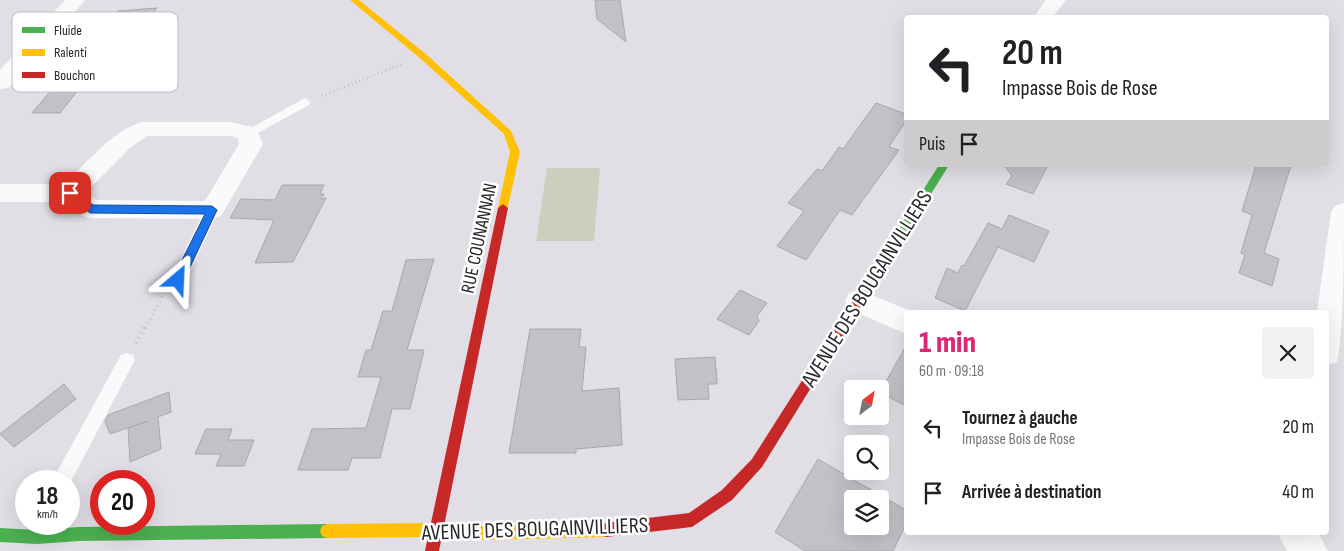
<!DOCTYPE html>
<html lang="fr">
<meta charset="utf-8">
<style>
:root{--surface:#fff;--page:#f2f2f2;--text:#202124;--muted:#757577;--accent:#db2777}
body{margin:0;font-family:"Sofia Sans Condensed",sans-serif;background:var(--page);color:var(--text);height:100vh;display:flex;flex-direction:column;font-size:19px;white-space:nowrap}
*{box-sizing:border-box;margin:0}
p{font-size:16px;color:var(--muted)}
.icon{flex:none;width:28px;height:28px;fill:none;stroke:currentColor;stroke-width:2;stroke-linecap:round;stroke-linejoin:round}
.map{position:relative;flex:1;overflow:hidden}
.side{position:absolute;left:904px;top:310px;width:425px;height:225px;display:flex;flex-direction:column;background:var(--surface);border-radius:5px;box-shadow:0 5px 20px #0002}
.side>*{flex:none}
.top-card{position:absolute;left:904px;top:15px;width:425px;height:152px;border-radius:5px;box-shadow:0 5px 20px #0002;background:#fff;color:var(--text);overflow:hidden}
.needle{width:32px;rotate:32deg}
.tools{position:absolute;left:844px;top:380px;display:grid;gap:10px}
.tools a{display:grid;place-items:center;width:45px;height:45px;border-radius:5px;background:var(--surface);box-shadow:0 5px 20px #0002;font-size:25px}
.speed{position:absolute;left:15px;top:470px;display:flex;gap:10px;font-size:25px;font-weight:700;text-align:center}
.speed>*{display:grid;place-content:center;width:65px;height:65px;border-radius:50%;background:var(--surface);box-shadow:0 5px 20px #0002;line-height:1}
.speed small{font-size:12px;font-weight:400}
.speed .limit{border:8px solid #d22;background:#fff;color:#111}
.pin{position:absolute;display:grid;place-items:center;width:42px;height:42px;color:#fff;margin:-21px;border-radius:10px;box-shadow:0 2px 8px #0006}
.me{position:absolute;width:55px;margin:-28px;rotate:26deg;stroke-linejoin:round;filter:drop-shadow(0 0 4px #0008)}
.turn{display:flex;align-items:center;gap:18px;height:105px;padding:0 15px;font-size:22px}
.turn .icon{width:65px;height:65px;stroke-width:2.5}
.turn b{display:block;font-size:35px;line-height:42px}
.then{display:flex;align-items:center;height:48px;padding:0 15px;background:#0003;gap:10px;font-size:19px}
.round{display:grid;place-items:center;flex:none;width:52px;height:52px;border-radius:5px;background:var(--page)}
.head{display:flex;align-items:center;justify-content:space-between;height:85px;padding:0 15px}
h1{font-size:30px;font-weight:800;line-height:38px;color:var(--accent)}
ul{padding:0;list-style:none}
li{display:flex;align-items:center;gap:15px;height:65px;padding:0 15px}
li div{flex:1}
li b{display:block;font-size:19px}
li em{font-style:normal}
.map>svg:first-child{display:block}
.green{fill:#cccebe}
.building{fill:#c3c1c7;stroke:#a9a6ad;fill-rule:evenodd}
.lines{fill:none;stroke-linecap:round;stroke-linejoin:round}
.path-far2{stroke:#c1bfc2;stroke-width:2.5;stroke-dasharray:1 3;stroke-linecap:butt}
.path-far1{stroke:#c1bfc2;stroke-width:3;stroke-dasharray:1 4;stroke-linecap:butt}
.path{stroke:#c1bfc2;stroke-width:4;stroke-dasharray:1 4.5;stroke-linecap:butt}
.lane{fill:#fbfafb;fill-rule:evenodd}
.street{fill:#fbfafb;fill-rule:evenodd}
.fast{fill:#4caf50;fill-rule:evenodd}
.slow{fill:#ffc107;fill-rule:evenodd}
.jam{fill:#c62828;fill-rule:evenodd}
.route{fill:#1a73e8;stroke:#114b97}
.labels{text-anchor:middle;stroke-width:5;stroke-linejoin:round;paint-order:stroke}
.street-label{font-size:19px;fill:#29272c;stroke:#fff}
.near-street-label{font-size:22px;fill:#29272c;stroke:#fff}
.key{fill:#fff;stroke:#bfbec0;stroke-width:1}
.key-label{font-size:14px;fill:#29272c}
</style>
<div class="map">
<svg width="1344" height="551" viewBox="0 0 1344 551">
<rect width="100%" height="100%" fill="#e2dee6"/>
<!-- green -->
<path class="green" d="M547,168H600L594,241H536Z"/>
<!-- building -->
<g class="building">
<path d="M595,0H620L626,42L597,19Z"/>
<path d="M157,8L110,66H97L60,113H32L118,11Z"/>
<path d="M876,103L906,114V121L889,147L899,150L852,215L840,210L806,260L777,246L804,211L788,203L817,169L822,171L839,147L843,149Z"/>
<path d="M1004,165H1048L1033,194L1006,184L1012,176Z"/>
<path d="M1256,165H1291L1264,253L1279,259L1272,286L1239,273L1245,255L1241,253L1252,215L1242,211Z"/>
<path d="M282,185H324L320,194H324L321,199L326,198L293,262L255,263L274,220L230,218L241,199L275,200Z"/>
<path d="M1009,215L1049,231L1034,262L998,247L965,311L935,298L947,268L958,273L962,265L964,266L988,223L1002,229Z"/>
<path d="M434,259L407,350H424L410,409H392L380,458H352L348,470H298L312,429L366,428L381,377H358L366,350H371L383,311H392L406,260Z"/>
<path d="M740,290L767,303L757,316L759,321L749,335L717,319Z"/>
<path d="M530,329H581L579,347H586L582,391L619,388L622,445L576,449V453H509Z"/>
<path d="M906,346V406L880,392Z"/>
<path d="M715,357L717,380V384H708L709,399L678,400L675,359Z"/>
<path d="M64,384L76,399L14,447L0,434Z"/>
<path d="M169,392L171,412L158,417L161,449L130,462L128,428L148,421L110,434L105,421L108,415Z"/>
<path d="M206,429H232L228,440H254L244,466H216L221,454H195Z"/>
<path d="M818,459L906,510V524L893,551H805L775,532ZM852,499H880V526H852Z"/>
</g>
<g class="lines">
<!-- path-far2 -->
<path class="path-far2" d="M322,96L402,64"/>
<!-- path-far1 -->
<path class="path-far1" d="M145,328L165,292"/>
<!-- path -->
<path class="path" d="M136,343L145,327"/>
<!-- lane -->
<g class="lane">
<path d="M305,98L311,102L309,105L252,136H244L242,133Z"/>
<path d="M212,205L219,210L186,280L183,284H173L170,280L205,210Z"/>
<path d="M127,353L133,355L135,360L69,485V481H52L121,355Z"/>
</g>
<!-- street -->
<g class="street">
<path d="M65,0H85L8,88L0,89V70Z"/>
<path d="M1046,0H1066L1052,18H1033Z"/>
<path d="M142,122H231L256,128L263,144L221,216L212,219L90,218L81,215L64,202H0V184H64C85,165 114,129 142,122ZM147,136H231L238,138L239,144L205,201L96,200L86,192L130,148Z"/>
<path d="M1344,203C1344,239 1344,333 1337,362L1326,365V312H1317L1331,212L1335,206Z"/>
<path d="M859,290L913,312H906V334L849,309L845,301L849,293Z"/>
<path d="M1277,532H1318L1328,551H1287Z"/>
</g>
<!-- fast -->
<g class="fast">
<path d="M939,165H949L862,305H854L852,302L854,299Z"/>
<path d="M327,524L332,526L334,531L332,536L327,538L79,541L37,544L0,542V528L37,530L79,527Z"/>
</g>
<!-- slow -->
<g class="slow">
<path d="M350,0H359L427,55L511,131L520,152L507,211H499L498,208L510,152L504,134L421,59Z"/>
<path d="M435,523L484,526L606,523L611,525L613,530L611,535L606,537L484,540L435,537L327,538L322,536L320,531L322,526L327,524Z"/>
</g>
<!-- jam -->
<g class="jam">
<path d="M503,204L508,208L439,551H425L498,208Z"/>
<path d="M858,297L862,299L864,302L862,305L762,467L732,500L692,527L606,537L601,535L599,530L601,525L606,523L689,513L722,490L752,459L854,299Z"/>
</g>
</g>
<!-- route -->
<path class="route" d="M70,189L93,205L212,206L217,210L184,280L178,285L172,280L205,214L90,213L67,195L65,193Z"/>
<g class="labels">
<!-- street labels -->
<g class="street-label">
<text transform="translate(478 238) rotate(-78)" y="7">RUE COUNANNAN</text>
</g>
<!-- near-street labels -->
<g class="near-street-label">
<text transform="translate(866 288) rotate(-58)" y="8">AVENUE DES BOUGAINVILLIERS</text>
<text transform="translate(535 528) rotate(-2)" y="8">AVENUE DES BOUGAINVILLIERS</text>
</g>
</g>
<!-- legend -->
<rect x="12" y="12" width="166" height="80" rx="8" class="key"/>
<rect x="22" y="27" width="23" height="6" fill="#4caf50"/>
<rect x="22" y="49" width="23" height="7" fill="#ffc107"/>
<rect x="22" y="72" width="23" height="6" fill="#c62828"/>
<g class="key-label">
<text x="54" y="35">Fluide</text>
<text x="54" y="57">Ralenti</text>
<text x="54" y="80">Bouchon</text>
</g>
</svg>
<div class="tools">
<a><svg class="needle" viewBox="-14 -14 28 28"><path d="M0-13l5 13h-10z" fill="#e53935"/><path d="M0 13l5-13h-10z" fill="#757577"/></svg></a>
<a><svg class="icon" aria-label="search" viewBox="0 0 24 24"><circle cx="10" cy="10" r="6"/><path d="M15 15l6 6"/></svg></a>
<a><svg class="icon" aria-label="layers" viewBox="0 0 24 24"><path d="M12 4l9 5-9 5-9-5zM3 14l9 5 9-5"/></svg></a>
</div>
<div class="speed"><div>18<small>km/h</small></div><div class="limit">20</div></div>
<div class="pin" style="left:70px;top:193px;background:#d93025"><svg class="icon" aria-label="arrive" viewBox="0 0 24 24"><path d="M6 21V4h12l-3 4 3 4H6"/></svg></div>
<svg class="me" style="left:178px;top:280px" viewBox="-20 -20 40 40"><path d="M0-17L14 15 0 8-14 15z" fill="#1a73e8" stroke="#fff" stroke-width="4"/></svg>
<div class="top-card">
<div class="turn"><svg class="icon" aria-label="left" viewBox="0 0 24 24"><path d="M17 20v-9H6M10 6l-5 5 5 5"/></svg><div><b>20 m</b>Impasse Bois de Rose</div></div>
<div class="then">Puis<svg class="icon" aria-label="arrive" viewBox="0 0 24 24"><path d="M6 21V4h12l-3 4 3 4H6"/></svg></div>
</div>
<section class="side">
<div class="head"><div><h1>1 min</h1><p>60 m · 09:18</p></div><a class="round"><svg class="icon" aria-label="close" viewBox="0 0 24 24"><path d="M6 6l12 12M18 6L6 18"/></svg></a></div>
<ul>
<li><svg class="icon" aria-label="left" viewBox="0 0 24 24"><path d="M17 20v-9H6M10 6l-5 5 5 5"/></svg><div><b>Tournez à gauche</b><p>Impasse Bois de Rose</p></div><em>20 m</em></li>
<li><svg class="icon" aria-label="arrive" viewBox="0 0 24 24"><path d="M6 21V4h12l-3 4 3 4H6"/></svg><div><b>Arrivée à destination</b></div><em>40 m</em></li>
</ul>
</section>
</div>
